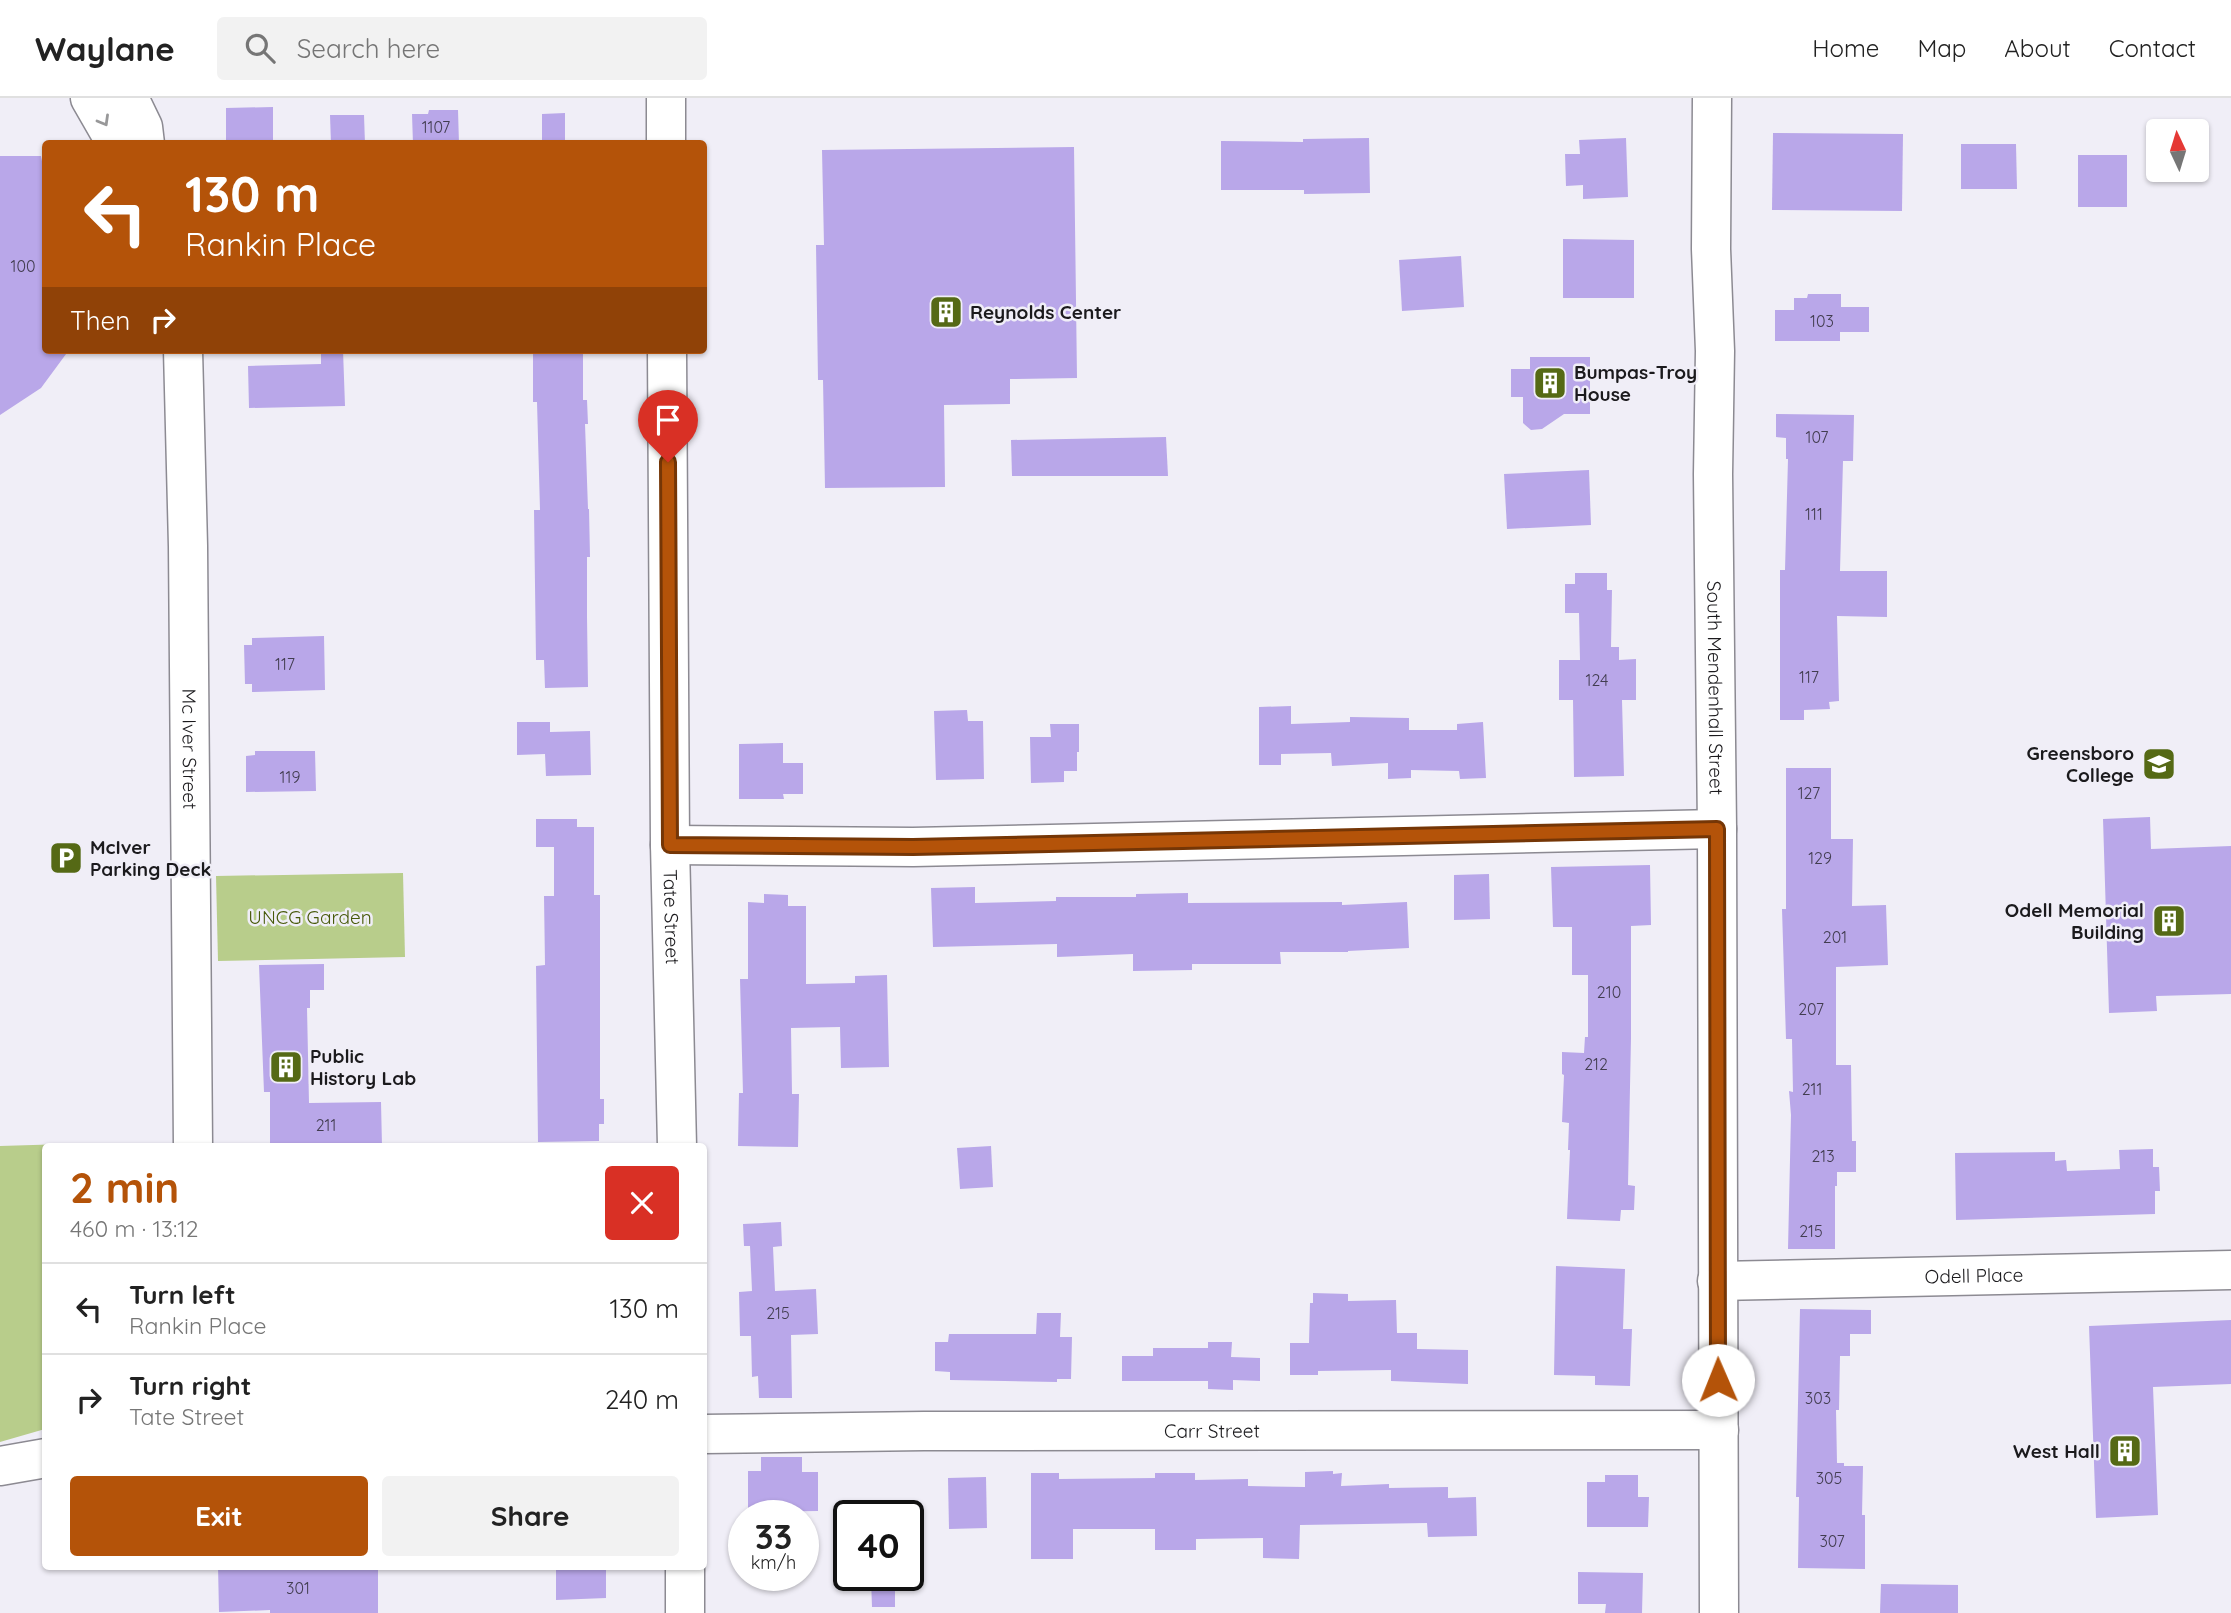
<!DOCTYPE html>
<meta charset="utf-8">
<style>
:root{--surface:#fff;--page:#f2f2f2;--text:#222;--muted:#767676;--line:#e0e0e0;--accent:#b45309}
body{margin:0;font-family:Quicksand,sans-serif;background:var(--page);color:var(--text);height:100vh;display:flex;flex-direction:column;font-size:26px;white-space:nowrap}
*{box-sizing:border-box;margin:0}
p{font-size:23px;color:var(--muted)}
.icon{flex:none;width:38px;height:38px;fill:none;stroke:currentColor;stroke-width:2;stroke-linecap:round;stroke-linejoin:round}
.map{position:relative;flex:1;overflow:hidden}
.panel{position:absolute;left:42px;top:1045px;width:665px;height:427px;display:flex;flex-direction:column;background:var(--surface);border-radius:7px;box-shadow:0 2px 5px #0004}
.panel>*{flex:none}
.hud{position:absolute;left:42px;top:42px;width:665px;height:214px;border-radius:7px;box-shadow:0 2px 5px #0004;background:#b45309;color:#fff;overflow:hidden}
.needle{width:46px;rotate:356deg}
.tools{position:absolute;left:2146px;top:21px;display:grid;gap:14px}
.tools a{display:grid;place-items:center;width:63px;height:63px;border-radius:7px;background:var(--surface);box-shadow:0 2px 5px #0004;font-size:35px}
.speed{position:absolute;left:728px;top:1402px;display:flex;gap:14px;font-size:35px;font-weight:700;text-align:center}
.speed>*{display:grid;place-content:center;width:91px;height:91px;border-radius:50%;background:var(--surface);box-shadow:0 2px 5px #0004;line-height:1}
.speed small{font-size:18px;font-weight:400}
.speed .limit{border:4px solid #111;border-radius:10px;background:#fff;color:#111}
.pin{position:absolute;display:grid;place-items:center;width:60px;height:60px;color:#fff;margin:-72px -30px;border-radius:50% 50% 50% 0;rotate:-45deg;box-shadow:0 0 7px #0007}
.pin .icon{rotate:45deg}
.me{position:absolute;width:77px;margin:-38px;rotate:359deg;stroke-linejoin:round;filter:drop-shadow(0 0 5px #0008)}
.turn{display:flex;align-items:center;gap:24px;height:147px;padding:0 28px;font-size:32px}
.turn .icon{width:91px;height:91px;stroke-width:2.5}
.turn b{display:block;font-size:49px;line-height:60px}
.then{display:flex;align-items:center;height:66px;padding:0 28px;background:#0003;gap:14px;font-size:26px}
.round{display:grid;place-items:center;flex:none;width:74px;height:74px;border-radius:7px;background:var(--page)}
.summary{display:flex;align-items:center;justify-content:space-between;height:119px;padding:0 28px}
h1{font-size:42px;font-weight:700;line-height:52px;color:var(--accent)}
.action{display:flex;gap:14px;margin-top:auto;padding:14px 28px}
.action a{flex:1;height:80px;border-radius:7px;background:var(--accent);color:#fff;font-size:28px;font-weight:700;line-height:80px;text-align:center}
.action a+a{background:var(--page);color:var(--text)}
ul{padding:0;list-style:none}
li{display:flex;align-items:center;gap:21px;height:91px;padding:0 28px;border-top:2px solid var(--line)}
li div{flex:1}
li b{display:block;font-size:26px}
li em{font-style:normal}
header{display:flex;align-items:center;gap:42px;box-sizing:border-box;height:98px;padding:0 35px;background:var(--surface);border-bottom:2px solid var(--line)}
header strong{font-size:33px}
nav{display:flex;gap:38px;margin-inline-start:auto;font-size:24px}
.search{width:490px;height:63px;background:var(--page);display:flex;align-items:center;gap:18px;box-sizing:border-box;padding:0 24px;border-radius:7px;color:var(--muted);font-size:26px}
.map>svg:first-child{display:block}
.green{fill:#b8cd8b}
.building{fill:#b9a7e9}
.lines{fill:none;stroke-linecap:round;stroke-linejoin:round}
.minor-casing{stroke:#8c8a92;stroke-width:41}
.minor{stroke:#fff;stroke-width:38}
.oneway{stroke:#989899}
.route-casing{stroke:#753606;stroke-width:18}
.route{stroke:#b45309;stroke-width:12}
.labels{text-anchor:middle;stroke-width:5;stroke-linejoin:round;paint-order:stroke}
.number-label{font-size:16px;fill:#423d50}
.poi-label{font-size:19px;font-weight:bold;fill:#1b1a1d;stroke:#f0eef7;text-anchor:start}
.street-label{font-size:19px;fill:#1b1a1d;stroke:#f0eef7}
.park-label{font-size:19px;fill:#475909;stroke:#f0eef7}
</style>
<header>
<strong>Waylane</strong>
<div class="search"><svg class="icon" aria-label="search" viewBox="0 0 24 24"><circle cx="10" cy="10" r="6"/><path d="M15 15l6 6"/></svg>Search here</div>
<nav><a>Home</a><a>Map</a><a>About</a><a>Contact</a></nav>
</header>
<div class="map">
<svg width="2231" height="1515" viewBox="0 0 2231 1515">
<rect width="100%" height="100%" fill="#f0eef7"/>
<!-- green -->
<g class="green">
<path d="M403,775L405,859L218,863L216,778Z"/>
<path d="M66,1046V1048H46L45,1331L0,1344V1048Z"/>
</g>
<!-- building -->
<g class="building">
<path d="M273,9V46H226V10Z"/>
<path d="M429,12H458L459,46H413L412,16H428Z"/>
<path d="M565,15V46H542V16Z"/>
<path d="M330,17H364L365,46H331Z"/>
<path d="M1773,35L1903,36L1902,113L1772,112Z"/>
<path d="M1369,40L1370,95L1304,96V92H1221V43L1303,44V41Z"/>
<path d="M1626,40L1628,99L1583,101V87L1566,88L1565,56H1580L1579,42Z"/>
<path d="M1961,46H2016L2017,91H1961Z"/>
<path d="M1074,49L1077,280L1010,281V306L944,307L945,389L825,390L823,282H818L816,147H824L822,52Z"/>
<rect x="2078" y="57" width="49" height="52"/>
<path d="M0,58H41L46,84V252H69L41,290L0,317Z"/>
<path d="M1563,141L1634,142V200H1563Z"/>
<path d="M1461,158L1464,209L1402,213L1399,162Z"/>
<path d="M1808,196H1841V209H1869V234H1840V243H1775V212H1794V200H1807Z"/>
<path d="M321,252H343L345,308L249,310L248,268L321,266Z"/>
<path d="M533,252H583V302H587L588,326H585L588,411H589L590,459H587V519L588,589L545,590L544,562H536L534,412H540L537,304H533Z"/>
<path d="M1530,259H1590V316H1564L1542,331L1531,332L1523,325V299H1511V271H1530Z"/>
<path d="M1776,316L1854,317L1853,363H1843L1840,473H1887V519L1837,518L1839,603L1829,604L1830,611L1804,612V622H1780V472H1785L1788,361H1786V340L1776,339Z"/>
<path d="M1166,339L1168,378H1012L1011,342Z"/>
<path d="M1589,372L1591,427L1507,431L1504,376Z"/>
<path d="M1575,475H1607V492H1612L1611,549H1619V562L1636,561V602H1622L1624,678L1574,679L1573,602H1559V562H1580L1579,515H1565V486H1575Z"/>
<path d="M324,538L325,592L252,594V586H245L244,547H252V540Z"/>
<path d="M1291,608V626L1350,624V619L1409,620V632H1457V626L1483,624L1486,680L1460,681L1459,673L1411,672V680L1388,681V665L1332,668L1331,655L1281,656V667H1259V609Z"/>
<path d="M967,612L968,623H983L984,681L936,682L934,613Z"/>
<path d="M517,624H550V634L590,633L591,677L546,678L545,656L517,657Z"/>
<path d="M1050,626H1079V654H1077V673H1064V684L1031,685L1030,639H1051Z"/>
<path d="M783,645V665H803V696H783L784,701H739V646Z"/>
<path d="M255,653H315L316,693L246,694V658L255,657Z"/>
<path d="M1786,670H1831V741H1853L1852,808L1886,807L1888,867L1836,869V967H1851L1852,1043H1856V1074H1837V1088H1835V1151H1788L1791,1017L1789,993L1793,994L1792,941H1786L1782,811H1786Z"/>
<path d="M2150,719L2151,751L2231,748V896L2156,898L2157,913L2109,915L2103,721Z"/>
<path d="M536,721H577V729H594V797H600V1001H604V1026H599V1043L538,1044L536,868L545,867L544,798H554V749H536Z"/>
<path d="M1650,767L1651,827L1631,828V940L1628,1087L1635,1088L1634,1112H1621L1620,1123L1567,1121L1570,1052H1568L1569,1025L1562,1024L1564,977L1562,976V954L1584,955L1585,939H1588V877H1572V829H1553L1551,769Z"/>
<path d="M1489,776L1490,821L1454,822V777Z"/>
<path d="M975,789V805L1056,803V799H1136V796L1188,795V805L1342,804V807L1407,804L1409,850L1348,853V854H1280L1281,866H1192V872L1133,873V856L1057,859V846L933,849L931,790Z"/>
<path d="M764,796L788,797V808H806V886L855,885V878L887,877L889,969L841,970L840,929L791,930L792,996H799L798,1049L738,1048L739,995H743L740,881H748V804L764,805Z"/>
<path d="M324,866V892H310V910H307L309,1005L381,1004L382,1048H270V994H264L259,867Z"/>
<path d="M991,1048L993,1089L960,1091L957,1050Z"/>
<path d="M2153,1051V1069H2159L2160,1093H2155V1116L1956,1122L1955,1055L2055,1054V1063L2066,1062L2067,1073L2120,1071L2119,1052Z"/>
<path d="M781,1124L782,1148L773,1149L775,1193L816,1191L818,1236L791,1237L792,1300H759L758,1278L752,1279L751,1238H740L739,1194L752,1193L750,1148H744L743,1126Z"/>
<path d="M1556,1168L1625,1171L1623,1231H1632L1630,1288L1595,1287V1278L1554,1277Z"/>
<path d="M1313,1195L1348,1196V1203L1396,1202L1397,1235H1417V1251L1468,1252V1286L1391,1283V1272L1318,1273V1277H1290V1245H1309L1310,1205H1313Z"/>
<path d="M1800,1211L1871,1212V1236H1850V1258H1840L1839,1312H1836L1837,1365H1844V1368H1863L1862,1417H1865V1471L1798,1470L1799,1399H1796Z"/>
<path d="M1037,1215H1061L1060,1239H1072L1071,1281H1057V1284L950,1282V1274L935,1273V1244H948L949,1236H1036Z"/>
<path d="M2231,1222V1286L2153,1289L2158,1417L2096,1420L2089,1228Z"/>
<path d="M1208,1244H1232L1231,1259L1260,1260V1283L1233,1282V1292L1208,1291V1283H1122V1258H1153V1250H1208Z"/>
<path d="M761,1359H802V1374H818V1413L748,1414V1373H761Z"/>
<path d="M1333,1373V1376L1342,1375L1341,1388L1389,1386V1390L1448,1389V1400L1476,1399L1477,1438L1428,1439L1427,1425L1300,1427L1299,1461L1263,1460V1440L1196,1441V1452H1155V1431H1073V1461H1031V1375H1059V1381L1155,1380V1375H1195V1382L1248,1381V1388L1305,1389V1374Z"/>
<path d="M1605,1377H1638V1399H1649L1648,1429H1587V1384H1605Z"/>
<path d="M986,1379L987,1430L949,1431L948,1380Z"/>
<path d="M218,1468H378V1515H270V1512L219,1514Z"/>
<path d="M556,1468H606V1500L556,1502Z"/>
<path d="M1578,1474L1643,1475L1642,1515H1605L1606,1506H1578Z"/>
<path d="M895,1480V1509H872L871,1481Z"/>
<path d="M1881,1486L1958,1487V1515H1880Z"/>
</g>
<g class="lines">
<defs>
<g id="minor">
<path d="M90,0L113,40L119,46"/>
<path d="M129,0L143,29L145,46"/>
<path d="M666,0V46"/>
<path id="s1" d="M1712,0L1711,151L1715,253L1713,376L1717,731L1719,1515"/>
<path id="s2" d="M183,252L188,448L193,1048"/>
<path id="s3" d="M667,252L670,747L677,1048"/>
<path d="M670,747L913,749L1717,731"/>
<path id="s4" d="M1717,1183L2231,1172"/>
<path id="s5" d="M704,1336L924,1333L1719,1332"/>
<path d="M0,1368L46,1360"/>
<path d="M685,1468V1515"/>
</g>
</defs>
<!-- minor casing -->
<use href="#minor" class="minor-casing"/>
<!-- minor -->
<use href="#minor" class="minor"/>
</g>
<!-- one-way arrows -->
<defs><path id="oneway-chevron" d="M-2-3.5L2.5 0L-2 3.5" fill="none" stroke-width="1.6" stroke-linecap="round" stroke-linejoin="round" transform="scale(1.75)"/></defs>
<use class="oneway" href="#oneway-chevron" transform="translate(104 23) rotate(60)"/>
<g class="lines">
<defs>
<path id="route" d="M668,364L670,747L913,749L1717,731L1718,1282"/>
</defs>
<!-- route casing -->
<use href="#route" class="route-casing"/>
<!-- route -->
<use href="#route" class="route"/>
</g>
<!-- icons -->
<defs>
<symbol id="building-square" viewBox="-11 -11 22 22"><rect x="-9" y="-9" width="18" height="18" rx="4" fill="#556915" stroke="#f0eef7"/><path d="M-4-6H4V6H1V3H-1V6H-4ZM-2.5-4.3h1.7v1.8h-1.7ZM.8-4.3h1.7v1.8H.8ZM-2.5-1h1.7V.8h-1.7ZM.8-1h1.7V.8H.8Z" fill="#fff"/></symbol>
<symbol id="university-square" viewBox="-11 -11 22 22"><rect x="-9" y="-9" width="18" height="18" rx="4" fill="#556915" stroke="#f0eef7"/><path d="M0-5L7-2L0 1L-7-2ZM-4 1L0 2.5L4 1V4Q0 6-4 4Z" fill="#fff"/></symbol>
<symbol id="parking-square" viewBox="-11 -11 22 22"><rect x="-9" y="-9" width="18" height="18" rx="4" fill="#556915" stroke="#f0eef7"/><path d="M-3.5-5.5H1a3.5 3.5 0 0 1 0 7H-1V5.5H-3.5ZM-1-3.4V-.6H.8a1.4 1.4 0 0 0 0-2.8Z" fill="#fff"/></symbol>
</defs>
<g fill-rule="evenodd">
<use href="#building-square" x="927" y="195" width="38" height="38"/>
<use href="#building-square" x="1531" y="266" width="38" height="38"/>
<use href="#university-square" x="2140" y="647" width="38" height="38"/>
<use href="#parking-square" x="47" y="741" width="38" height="38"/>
<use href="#building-square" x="2150" y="804" width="38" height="38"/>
<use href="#building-square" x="267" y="950" width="38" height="38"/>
<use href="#building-square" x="2106" y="1334" width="38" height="38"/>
</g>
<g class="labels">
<!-- number labels -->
<g class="number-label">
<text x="436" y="35">1107</text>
<text x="23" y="174">100</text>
<text x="1822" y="229">103</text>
<text x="1817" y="345">107</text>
<text x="1814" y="422">111</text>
<text x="285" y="572">117</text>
<text x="1809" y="585">117</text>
<text x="1597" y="588">124</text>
<text x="290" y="685">119</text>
<text x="1809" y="701">127</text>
<text x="1820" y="766">129</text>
<text x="1835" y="845">201</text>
<text x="1609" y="900">210</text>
<text x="1811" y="917">207</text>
<text x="1596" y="972">212</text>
<text x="1812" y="997">211</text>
<text x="326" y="1033">211</text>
<text x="1823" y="1064">213</text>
<text x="1811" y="1139">215</text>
<text x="778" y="1221">215</text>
<text x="1818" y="1306">303</text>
<text x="1829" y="1386">305</text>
<text x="1832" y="1449">307</text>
<text x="298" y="1496">301</text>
</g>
<!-- poi labels -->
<g class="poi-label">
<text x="970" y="221">Reynolds Center</text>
<text x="1574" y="281">Bumpas-Troy<tspan x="1574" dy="22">House</tspan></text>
<text x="2134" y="662" text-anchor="end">Greensboro<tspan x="2134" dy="22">College</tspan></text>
<text x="90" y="756">McIver<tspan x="90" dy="22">Parking Deck</tspan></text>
<text x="2144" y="819" text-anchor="end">Odell Memorial<tspan x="2144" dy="22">Building</tspan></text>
<text x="310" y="965">Public<tspan x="310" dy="22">History Lab</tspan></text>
<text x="2100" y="1360" text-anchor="end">West Hall</text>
</g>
<!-- street labels -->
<g class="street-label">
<text dy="7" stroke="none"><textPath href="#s1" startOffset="590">South Mendenhall Street</textPath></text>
<text dy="7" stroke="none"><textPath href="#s2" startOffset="399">Mc Iver Street</textPath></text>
<text dy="7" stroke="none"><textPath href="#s3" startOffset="567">Tate Street</textPath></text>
<text dy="7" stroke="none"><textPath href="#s4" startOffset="257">Odell Place</textPath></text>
<text dy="7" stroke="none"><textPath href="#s5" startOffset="508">Carr Street</textPath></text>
</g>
<!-- park labels -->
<g class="park-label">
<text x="310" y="826">UNCG Garden</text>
</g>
</g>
</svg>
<div class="tools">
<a><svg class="needle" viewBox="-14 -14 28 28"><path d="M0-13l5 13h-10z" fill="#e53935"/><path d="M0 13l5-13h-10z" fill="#767676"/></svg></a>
</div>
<div class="speed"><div>33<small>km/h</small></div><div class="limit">40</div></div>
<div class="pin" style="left:668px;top:364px;background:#d93025"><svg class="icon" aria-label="arrive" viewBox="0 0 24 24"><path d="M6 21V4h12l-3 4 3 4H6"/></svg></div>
<svg class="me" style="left:1718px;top:1282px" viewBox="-20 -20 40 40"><circle r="19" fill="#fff"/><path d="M0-13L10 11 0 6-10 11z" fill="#b45309"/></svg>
<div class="hud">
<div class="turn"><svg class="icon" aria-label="left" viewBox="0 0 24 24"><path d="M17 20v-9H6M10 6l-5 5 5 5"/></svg><div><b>130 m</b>Rankin Place</div></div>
<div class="then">Then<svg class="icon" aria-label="right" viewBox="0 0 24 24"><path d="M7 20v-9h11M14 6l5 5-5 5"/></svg></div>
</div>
<section class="panel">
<div class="summary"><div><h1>2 min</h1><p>460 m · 13:12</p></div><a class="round" style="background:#d93025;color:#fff"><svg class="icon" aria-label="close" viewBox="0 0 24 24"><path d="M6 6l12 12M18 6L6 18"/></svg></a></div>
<ul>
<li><svg class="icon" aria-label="left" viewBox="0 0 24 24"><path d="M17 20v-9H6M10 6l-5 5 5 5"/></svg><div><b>Turn left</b><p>Rankin Place</p></div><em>130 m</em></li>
<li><svg class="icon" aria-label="right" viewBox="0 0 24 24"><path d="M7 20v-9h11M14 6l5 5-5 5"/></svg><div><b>Turn right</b><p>Tate Street</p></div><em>240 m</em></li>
</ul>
<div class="action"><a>Exit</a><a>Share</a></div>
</section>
</div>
